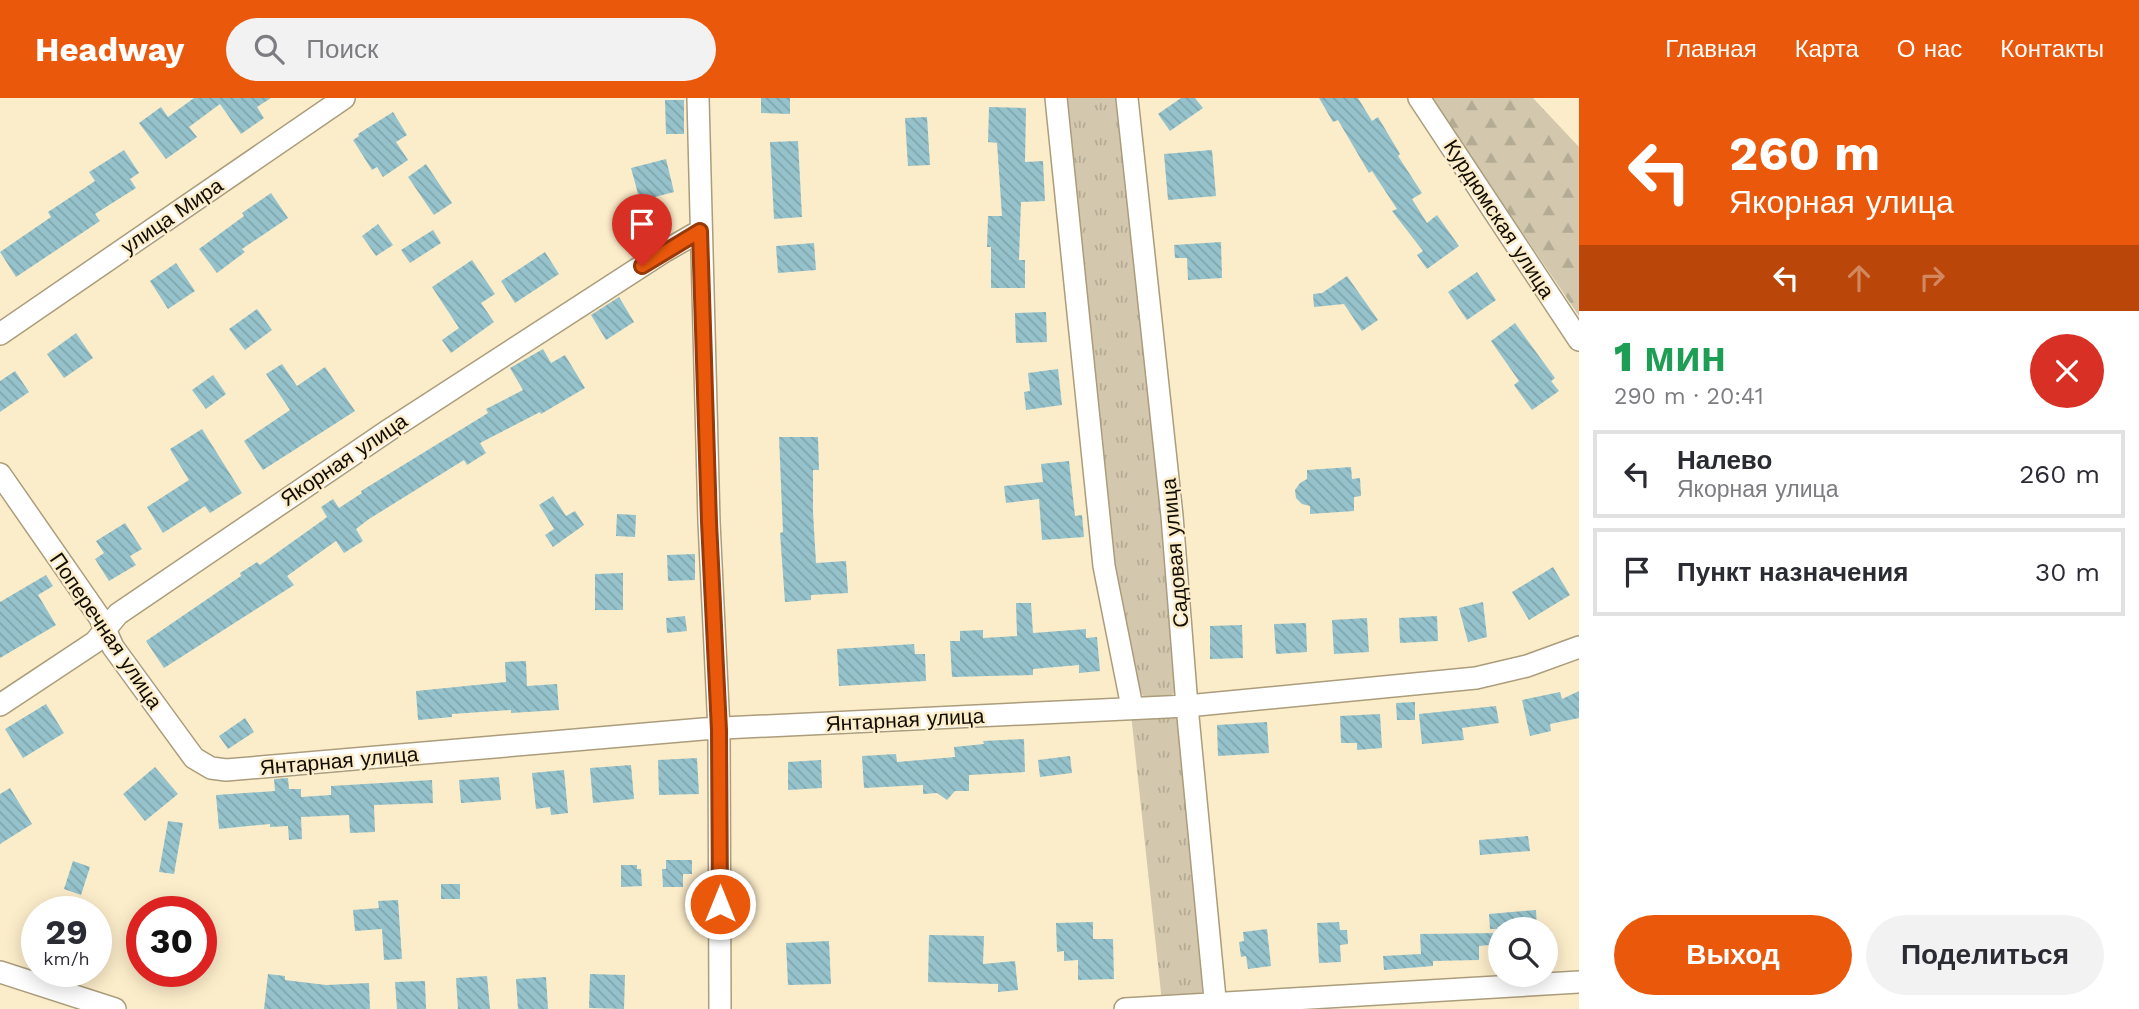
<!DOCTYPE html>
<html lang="ru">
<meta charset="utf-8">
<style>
:root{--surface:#fff;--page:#f2f2f3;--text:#2b2b33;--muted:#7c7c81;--line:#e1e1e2;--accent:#ea580c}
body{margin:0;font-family:"Work Sans",sans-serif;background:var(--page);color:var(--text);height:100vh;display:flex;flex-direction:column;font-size:26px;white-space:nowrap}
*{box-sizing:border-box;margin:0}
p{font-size:23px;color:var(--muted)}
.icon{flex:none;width:38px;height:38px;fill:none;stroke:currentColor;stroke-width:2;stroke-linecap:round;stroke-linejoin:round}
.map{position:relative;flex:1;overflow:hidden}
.details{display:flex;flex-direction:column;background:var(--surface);width:560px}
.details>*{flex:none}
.hud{background:#ea580c;color:#fff;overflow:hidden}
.buttons{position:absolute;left:1488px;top:819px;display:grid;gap:14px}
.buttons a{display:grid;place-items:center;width:70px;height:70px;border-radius:50%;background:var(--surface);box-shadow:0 4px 18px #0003;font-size:35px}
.speed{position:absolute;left:21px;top:798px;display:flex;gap:14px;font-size:35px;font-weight:700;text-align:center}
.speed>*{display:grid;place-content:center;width:91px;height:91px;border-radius:50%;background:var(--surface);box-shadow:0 4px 18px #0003;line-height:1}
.speed small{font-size:18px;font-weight:400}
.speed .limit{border:10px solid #d22;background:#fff;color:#111}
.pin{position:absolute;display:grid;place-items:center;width:60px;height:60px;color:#fff;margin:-72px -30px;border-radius:50% 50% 50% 0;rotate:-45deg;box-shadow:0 0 7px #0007}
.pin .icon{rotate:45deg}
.me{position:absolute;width:77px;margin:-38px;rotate:0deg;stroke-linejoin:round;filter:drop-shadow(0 0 5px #0008)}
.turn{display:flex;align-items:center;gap:24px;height:147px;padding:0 35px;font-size:32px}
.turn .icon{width:91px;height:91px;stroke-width:2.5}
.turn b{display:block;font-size:49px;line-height:60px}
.lanes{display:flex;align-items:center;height:66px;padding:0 35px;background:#0003;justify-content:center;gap:35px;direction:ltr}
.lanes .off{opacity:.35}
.round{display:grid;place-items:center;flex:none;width:74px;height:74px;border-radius:37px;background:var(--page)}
.head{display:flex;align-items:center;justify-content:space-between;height:119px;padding:0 35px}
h1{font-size:42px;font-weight:800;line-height:52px;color:#1e9e55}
.action{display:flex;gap:14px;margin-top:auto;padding:14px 35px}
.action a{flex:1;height:80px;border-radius:42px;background:var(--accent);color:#fff;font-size:28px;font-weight:800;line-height:80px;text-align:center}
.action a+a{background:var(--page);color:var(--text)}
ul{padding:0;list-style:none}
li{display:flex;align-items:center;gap:21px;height:88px;margin:0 14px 10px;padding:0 21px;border:4px solid var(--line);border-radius:0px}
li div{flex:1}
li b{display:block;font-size:26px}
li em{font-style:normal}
header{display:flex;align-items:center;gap:42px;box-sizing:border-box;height:98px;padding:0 35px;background:var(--accent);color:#fff}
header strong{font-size:33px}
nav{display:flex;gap:38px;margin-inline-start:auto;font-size:24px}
.search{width:490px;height:63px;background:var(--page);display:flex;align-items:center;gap:18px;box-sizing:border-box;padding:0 24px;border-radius:38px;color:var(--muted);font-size:26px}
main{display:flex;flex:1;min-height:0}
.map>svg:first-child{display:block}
.grass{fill:url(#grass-tufts)}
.forest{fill:url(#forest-firs)}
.building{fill:url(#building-back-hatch)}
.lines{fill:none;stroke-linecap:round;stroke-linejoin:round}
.minor-casing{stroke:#ab9d7c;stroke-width:24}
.minor{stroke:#fff;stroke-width:21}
.route-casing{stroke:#983908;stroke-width:18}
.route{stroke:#ea580c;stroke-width:12}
.labels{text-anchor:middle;stroke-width:5;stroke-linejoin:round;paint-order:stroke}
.street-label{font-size:21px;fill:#120d03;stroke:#fcedca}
</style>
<header>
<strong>Headway</strong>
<div class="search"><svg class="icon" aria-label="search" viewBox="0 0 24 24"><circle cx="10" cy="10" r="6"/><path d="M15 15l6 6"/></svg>Поиск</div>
<nav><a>Главная</a><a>Карта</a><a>О нас</a><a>Контакты</a></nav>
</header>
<main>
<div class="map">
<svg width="1579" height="911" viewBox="0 0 1579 911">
<defs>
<pattern id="grass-tufts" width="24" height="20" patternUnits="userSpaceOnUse" patternTransform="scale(1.75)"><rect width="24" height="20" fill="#d3c8ae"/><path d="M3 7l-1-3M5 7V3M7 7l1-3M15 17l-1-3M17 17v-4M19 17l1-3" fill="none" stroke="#b4ab94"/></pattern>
<pattern id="forest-firs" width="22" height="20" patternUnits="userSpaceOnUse" patternTransform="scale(1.75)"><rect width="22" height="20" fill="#d3c8ae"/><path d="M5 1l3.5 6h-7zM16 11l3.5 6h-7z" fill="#b4ab94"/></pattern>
<pattern id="building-back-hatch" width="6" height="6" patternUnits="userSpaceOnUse" patternTransform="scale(1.75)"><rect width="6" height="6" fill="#95c2cb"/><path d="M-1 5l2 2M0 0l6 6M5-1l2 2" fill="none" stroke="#7fa6ad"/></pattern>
</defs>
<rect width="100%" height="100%" fill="#fcedca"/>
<!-- grass -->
<g class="grass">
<path d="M1062,0H1120L1179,592L1166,600L1144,599L1135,587L1111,467Z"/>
<path d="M1172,613L1184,623L1198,782L1203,893L1194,902L1162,904L1131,616Z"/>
</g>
<!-- forest -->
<path class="forest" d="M1431,0H1533L1579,49V218Z"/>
<!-- building -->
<g class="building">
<path d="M194,0H271L257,9L264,20L241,36L220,6L189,29L197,39L166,61L139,25L161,9L168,19Z"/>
<path d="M761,0H790V16L761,15Z"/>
<path d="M1181,0H1195L1203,10L1170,33L1158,16Z"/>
<path d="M1319,0H1358L1372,23L1378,19L1400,56L1398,58L1422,95L1412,101L1427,125L1437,117L1459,148L1427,171L1417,157L1423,153L1392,113L1397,111L1372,73L1369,75L1338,22L1333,24Z"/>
<path d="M665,2H684V36H666Z"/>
<path d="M989,9L1026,10L1025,64L1043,63L1045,103L1021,104L1019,162H1025V190H991V149H987L988,118H1002L997,45L988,44Z"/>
<path d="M393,14L407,37L396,44L408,62L383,79L377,69L372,72L353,42L359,38L358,36Z"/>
<path d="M927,19L930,67L908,68L905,20Z"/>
<path d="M798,43L802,119L774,121L770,44Z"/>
<path d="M124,52L139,75L130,81L136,90L95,116L100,123L16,179L0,154L51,119L48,114L95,83L89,74Z"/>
<path d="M1212,52L1216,98L1168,102L1164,56Z"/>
<path d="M666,61L674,94L640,103L631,70Z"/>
<path d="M426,66L452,105L434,117L408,79Z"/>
<path d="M271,95L288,120L242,151L245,154L217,175L199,151L244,118L242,115Z"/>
<path d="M645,111L653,134L631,142L623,119Z"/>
<path d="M378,126L393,147L376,158L362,138Z"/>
<path d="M433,132L441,145L410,165L401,152Z"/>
<path d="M1221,144L1222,180L1188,182L1187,160H1175L1174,147Z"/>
<path d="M814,145L816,172L778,175L776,148Z"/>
<path d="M545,154L559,176L515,205L501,183Z"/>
<path d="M472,162L495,196L481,205L494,224L451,255L442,242L459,230L432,189Z"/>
<path d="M176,165L195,193L168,211L150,183Z"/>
<path d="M1477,174L1496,202L1467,222L1448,194Z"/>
<path d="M1347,178L1378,222L1362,233L1344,206L1314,209L1313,196L1322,195Z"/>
<path d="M619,199L634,224L606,242L591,217Z"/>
<path d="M257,211L272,232L245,252L229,231Z"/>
<path d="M1046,214L1047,244L1016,245L1015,215Z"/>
<path d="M1515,225L1555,280L1551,283L1559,293L1532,312L1514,287L1519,283L1491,243Z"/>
<path d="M76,235L93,260L64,280L47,256Z"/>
<path d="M543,251L551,265L565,257L585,290L541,316L540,314L480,345L486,355L467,367L464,362L369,421L356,431L363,443L344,455L336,443L287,478L294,487L164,570L146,543L241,478L240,475L257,464L260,467L323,422L327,419L321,409L333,401L339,410L362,395L361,393L488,315L486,311L523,292L510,270Z"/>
<path d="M282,266L297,288L325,269L355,313L263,372L244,343L290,312L266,276Z"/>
<path d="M1058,271L1062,307L1026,312L1024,294L1030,293L1028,275Z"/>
<path d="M15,273L29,294L0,314V283Z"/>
<path d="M213,277L226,296L206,311L192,292Z"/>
<path d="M202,331L242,395L210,415L205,408L163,435L147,409L189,382L170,351Z"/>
<path d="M779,339H818L819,372H813V414L816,465L846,463L848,495L811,497V502L785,504L780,435L783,434Z"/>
<path d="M1069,363L1075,418L1082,417L1084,439L1042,442L1039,401L1006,405L1004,388L1043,384L1041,366Z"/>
<path d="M1351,369L1352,381L1360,380L1361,398L1354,399V413L1310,416V408L1302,406L1296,400L1295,392L1300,385L1307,381V372Z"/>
<path d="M553,398L566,418L575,413L584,427L553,449L545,437L554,431L539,407Z"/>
<path d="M617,416L636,417L635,439L616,438Z"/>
<path d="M125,425L142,451L130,458L136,467L109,483L95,461L104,455L96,443Z"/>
<path d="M695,456V482L668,483L667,457Z"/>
<path d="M1553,469L1570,497L1529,522L1512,494Z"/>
<path d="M623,475V512H595V476Z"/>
<path d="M46,477L53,488L38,497L56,527L0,560V504Z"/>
<path d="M1483,504L1487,539L1468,544L1459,510Z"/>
<path d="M1016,505H1031L1033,535L1086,531V540L1097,539L1100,573L1079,575V567L1033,571V577L952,579L950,543H960V533L983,532V540L1017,538Z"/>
<path d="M685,518L687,533L667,535L666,520Z"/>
<path d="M1437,518L1438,543L1400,545L1399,520Z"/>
<path d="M1367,520L1369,554L1334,556L1332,522Z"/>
<path d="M1306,525L1307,554L1276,556L1274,526Z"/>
<path d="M1242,527L1243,560L1210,561V528Z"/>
<path d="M914,546L915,556H925L926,583L839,588L837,551Z"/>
<path d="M526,563L527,588L557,586L559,612L511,615V612L452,616V619L418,622L416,593L506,584L505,564Z"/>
<path d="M1579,593V620L1550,626L1551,633L1530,638L1522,602L1560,594L1562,601Z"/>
<path d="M1415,604V622H1397L1396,605Z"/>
<path d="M46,606L64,635L23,660L5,631Z"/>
<path d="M1496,608L1499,625L1462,630L1464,642L1422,646L1419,616Z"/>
<path d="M1380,616L1382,650L1357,652V645H1341L1340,618Z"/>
<path d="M245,620L254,634L228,651L219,638Z"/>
<path d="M1267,624L1269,655L1218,658L1217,627Z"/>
<path d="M1024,641L1025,674L969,677V693H955L947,702L937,695L923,696V687L864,690L862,658L896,656L897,664L955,659L954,649L984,646L983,643Z"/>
<path d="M1070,658L1072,675L1040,679L1038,662Z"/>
<path d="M697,660L699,696L659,697L658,662Z"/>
<path d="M821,662L822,690L788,692V664Z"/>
<path d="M631,667L634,701L593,705L590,670Z"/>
<path d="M155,669L178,696L145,723L123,696Z"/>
<path d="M564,672L568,715L551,717L550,709L536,711L532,675Z"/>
<path d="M499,679L501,702L461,705L459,682Z"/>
<path d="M288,680L289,691H301V699L331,697V688L432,682L433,705L374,707L375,734L350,735L349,717L301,719L302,741L289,742L288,728L270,729V726L219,731L216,697L275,693L274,681Z"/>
<path d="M10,690L32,726L0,746V696Z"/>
<path d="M168,723L183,725L174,776L159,774Z"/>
<path d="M1528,738L1530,753L1480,757L1479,742Z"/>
<path d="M666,762H692V776H683V789H663L662,771H666Z"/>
<path d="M73,763L90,769L81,797L64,791Z"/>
<path d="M621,767H637V771H641L642,788L621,789Z"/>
<rect x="441" y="786" width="19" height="15"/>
<path d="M398,802L402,861L384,862L382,831L355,833L353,812L379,810L378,803Z"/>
<path d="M1536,812L1537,831H1490L1489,816Z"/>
<path d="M1093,824V841H1113L1114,881L1078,882V862L1064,863V853L1057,854L1056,825Z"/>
<path d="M1339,824L1340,832H1347L1348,846L1340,847L1341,864L1319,865L1317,825Z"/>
<path d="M1267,831L1271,868L1248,871L1246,858L1241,859L1239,844L1244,843L1243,834Z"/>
<path d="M1500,835V846L1479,848V862L1433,863V868L1384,872L1383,858L1421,856L1420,836Z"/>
<path d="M929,837L984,838L983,866L1015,863L1018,892L998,894V886L928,884Z"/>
<path d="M829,843L831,886L788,887L786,845Z"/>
<path d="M268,876L285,878V882L326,887L369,885L370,911H264Z"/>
<path d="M590,876L625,877L624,911L589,910Z"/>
<path d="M487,878L490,911H458L456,880Z"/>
<path d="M546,879L548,911H518L516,881Z"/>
<path d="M425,883L426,911H397L395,884Z"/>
</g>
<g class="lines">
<defs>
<g id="minor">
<path d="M698,0L709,424L719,632L720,911"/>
<path d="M1056,0L1104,468L1132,609"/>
<path d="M1127,0L1172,418L1187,608L1216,911"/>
<path d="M1419,0L1579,242"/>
<path d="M0,236L344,0"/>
<path d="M0,376L100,520L113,549L194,660L211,670L226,672L703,631L1187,608L1476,580L1527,568L1579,549"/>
<path d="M0,607L95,544L118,516L389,332L665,153L700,133"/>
<path d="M0,874L115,911"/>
<path d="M1125,911L1579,884"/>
</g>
</defs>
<!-- minor casing -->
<use href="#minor" class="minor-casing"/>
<!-- minor -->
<use href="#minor" class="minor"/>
</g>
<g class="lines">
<defs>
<path id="route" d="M642,168L700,133L709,424L719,632L720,806"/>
</defs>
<!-- route casing -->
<use href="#route" class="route-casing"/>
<!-- route -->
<use href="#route" class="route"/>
</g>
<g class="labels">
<!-- street labels -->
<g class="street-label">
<text transform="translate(172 118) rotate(-34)" y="7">улица Мира</text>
<text transform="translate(1499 121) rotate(57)" y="7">Курдюмская улица</text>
<text transform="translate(344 362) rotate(-34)" y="7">Якорная улица</text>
<text transform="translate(1175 455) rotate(-95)" y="7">Садовая улица</text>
<text transform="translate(106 533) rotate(56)" y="7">Поперечная улица</text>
<text transform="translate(905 622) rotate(-3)" y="7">Янтарная улица</text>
<text transform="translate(339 663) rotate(-5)" y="7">Янтарная улица</text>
</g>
</g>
</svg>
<div class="buttons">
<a><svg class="icon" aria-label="search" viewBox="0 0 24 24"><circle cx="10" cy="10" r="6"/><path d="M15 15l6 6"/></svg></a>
</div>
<div class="speed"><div>29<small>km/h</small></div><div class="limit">30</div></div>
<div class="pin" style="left:642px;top:168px;background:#d93025"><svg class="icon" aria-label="arrive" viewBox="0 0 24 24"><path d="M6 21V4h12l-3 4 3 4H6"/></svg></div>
<svg class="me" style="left:720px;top:806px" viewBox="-20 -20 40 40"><circle r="17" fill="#ea580c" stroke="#fff" stroke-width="3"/><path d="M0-11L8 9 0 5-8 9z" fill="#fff"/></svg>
</div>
<section class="details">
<div class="hud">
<div class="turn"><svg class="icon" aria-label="left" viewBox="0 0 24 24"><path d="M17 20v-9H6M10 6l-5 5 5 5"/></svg><div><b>260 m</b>Якорная улица</div></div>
<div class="lanes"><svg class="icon" aria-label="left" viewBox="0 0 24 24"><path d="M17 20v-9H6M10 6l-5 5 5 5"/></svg><svg class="icon off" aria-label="ahead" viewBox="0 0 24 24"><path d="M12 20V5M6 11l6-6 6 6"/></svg><svg class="icon off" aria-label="right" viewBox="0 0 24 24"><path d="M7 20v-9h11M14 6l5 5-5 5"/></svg></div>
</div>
<div class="head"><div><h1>1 мин</h1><p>290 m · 20:41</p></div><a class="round" style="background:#d93025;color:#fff"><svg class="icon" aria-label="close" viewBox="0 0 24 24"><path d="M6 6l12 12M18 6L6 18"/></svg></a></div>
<ul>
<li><svg class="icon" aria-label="left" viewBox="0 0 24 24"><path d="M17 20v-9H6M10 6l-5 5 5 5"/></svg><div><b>Налево</b><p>Якорная улица</p></div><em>260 m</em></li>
<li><svg class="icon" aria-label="arrive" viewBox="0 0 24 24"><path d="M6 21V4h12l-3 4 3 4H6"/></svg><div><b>Пункт назначения</b></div><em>30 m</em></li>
</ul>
<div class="action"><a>Выход</a><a>Поделиться</a></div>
</section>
</main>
